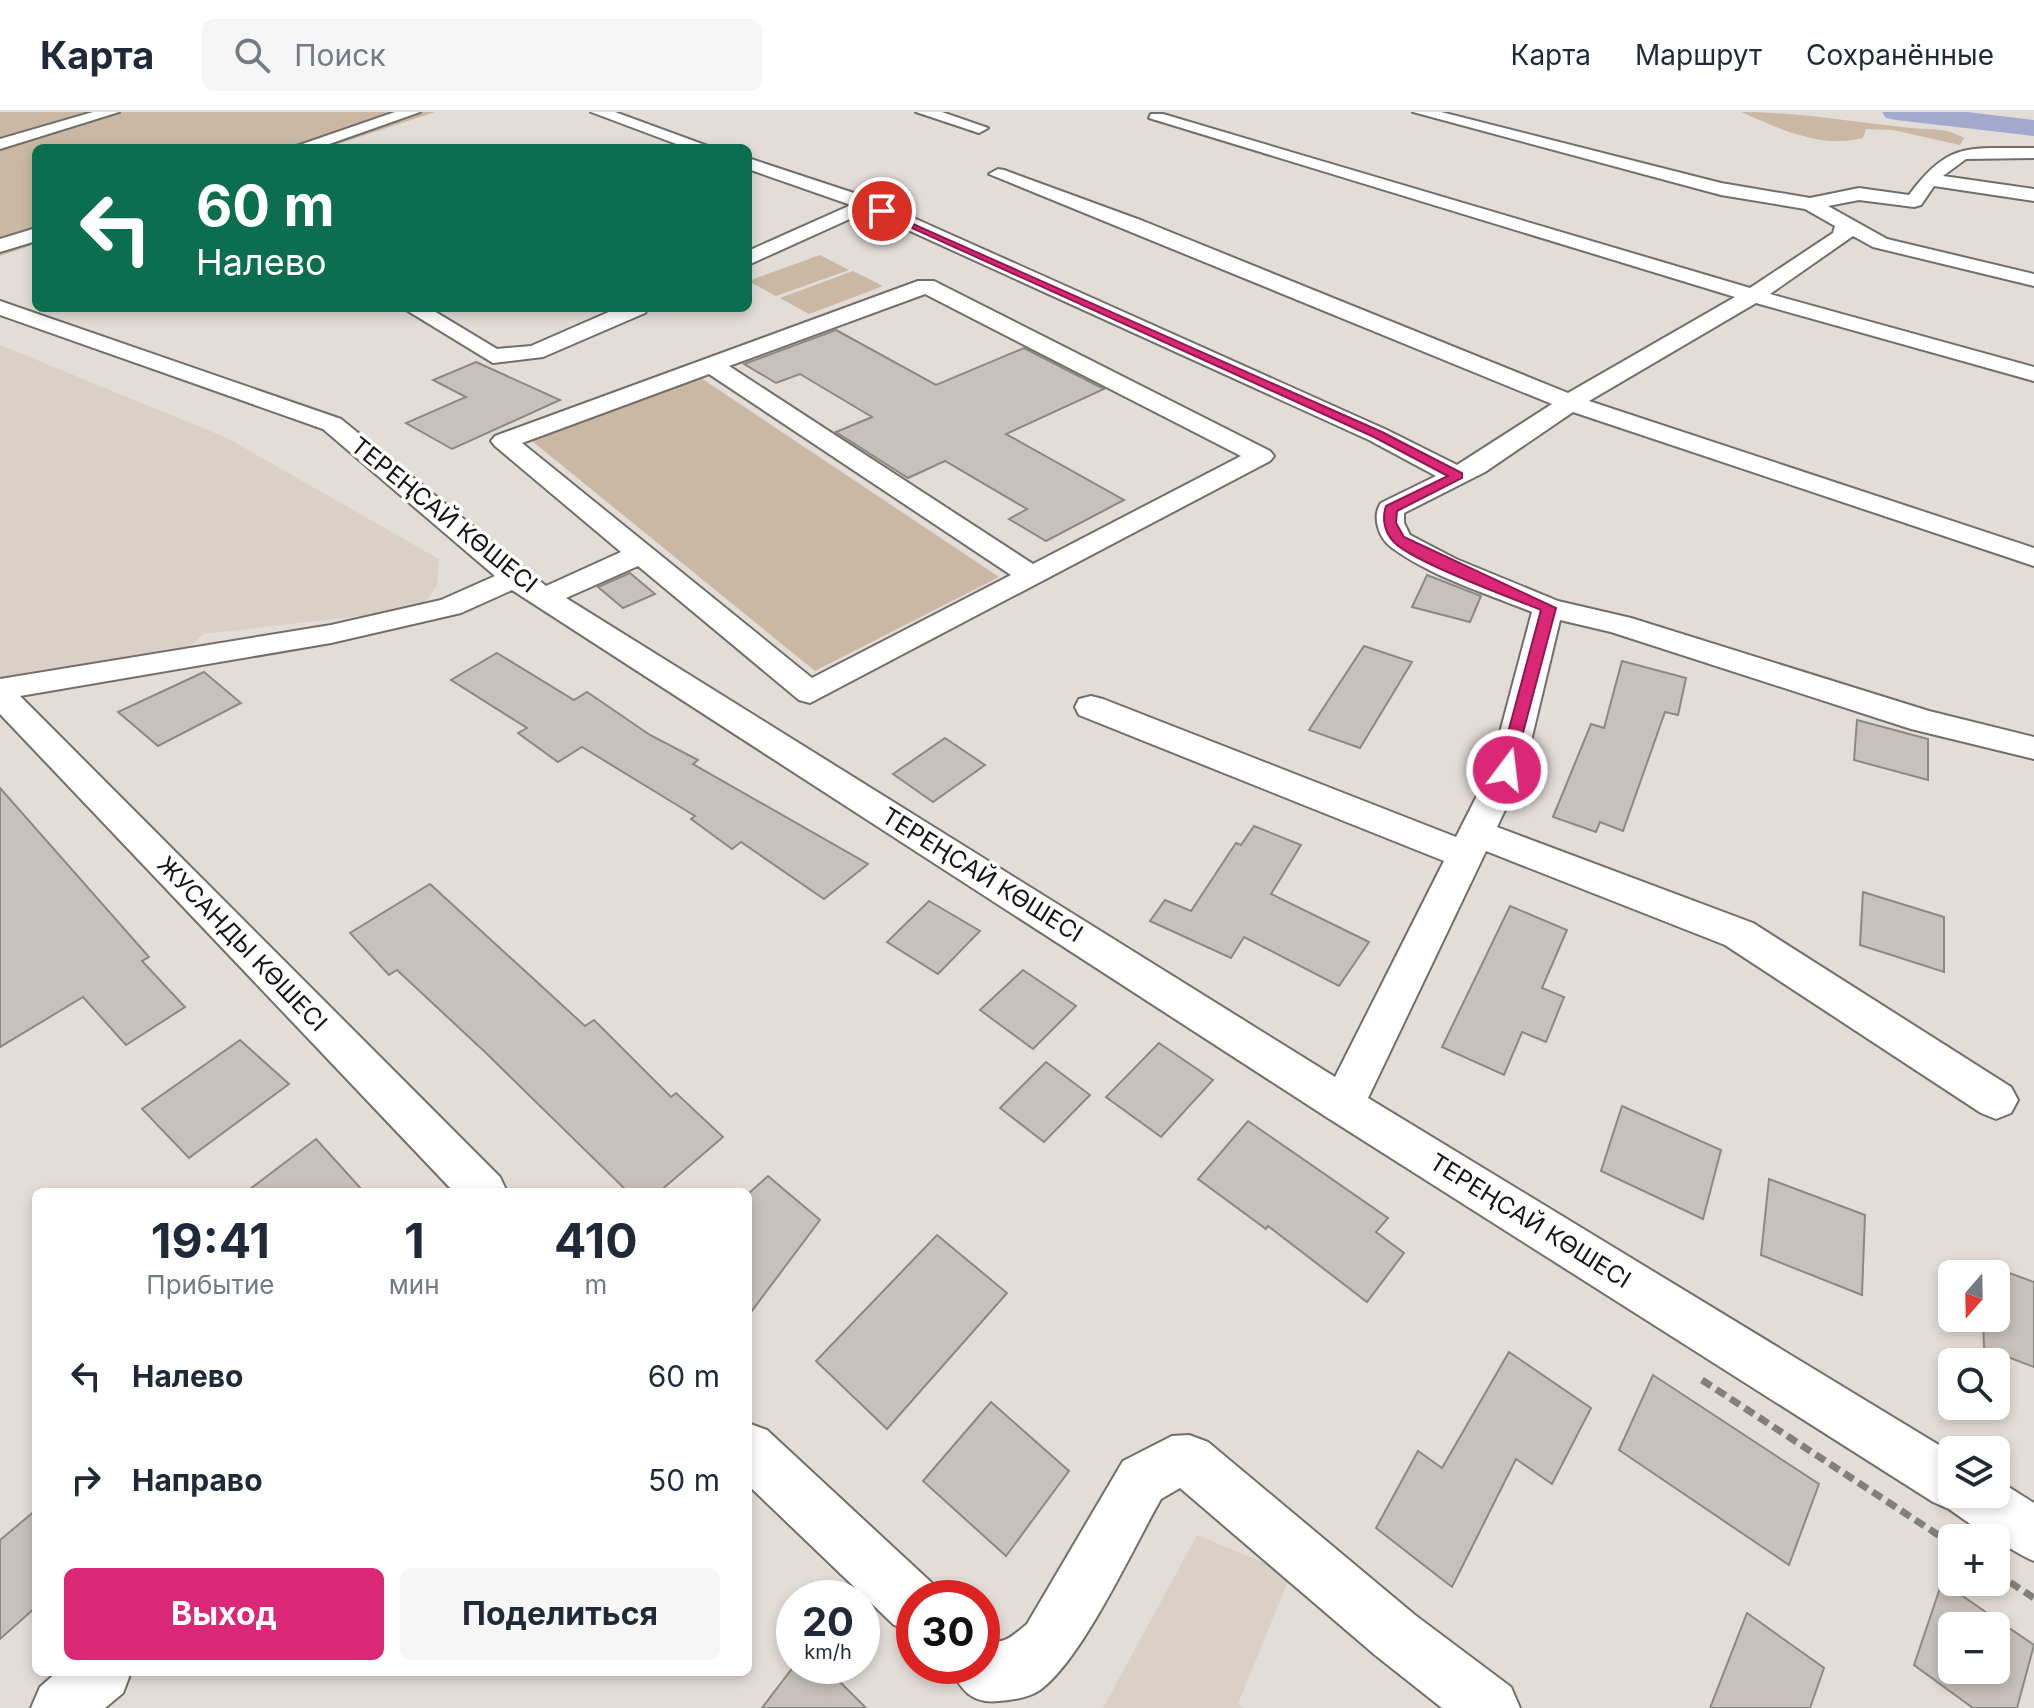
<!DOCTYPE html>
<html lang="ru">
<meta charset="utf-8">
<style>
:root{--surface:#fff;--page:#f6f6f7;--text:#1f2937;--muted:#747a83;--line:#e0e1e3;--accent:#db2777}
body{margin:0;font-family:Inter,sans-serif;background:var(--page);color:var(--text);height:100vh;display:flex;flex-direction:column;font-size:30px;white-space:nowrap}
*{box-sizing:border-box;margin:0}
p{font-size:26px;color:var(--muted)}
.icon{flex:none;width:44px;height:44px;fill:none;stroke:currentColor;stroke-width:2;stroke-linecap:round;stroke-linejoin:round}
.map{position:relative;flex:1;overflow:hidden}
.panel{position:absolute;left:32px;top:1076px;width:720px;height:488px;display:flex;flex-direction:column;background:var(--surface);border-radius:12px;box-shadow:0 4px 12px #0003}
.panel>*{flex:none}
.banner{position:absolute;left:32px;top:32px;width:720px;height:168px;border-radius:12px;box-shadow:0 4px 12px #0003;background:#0b6e4f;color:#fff;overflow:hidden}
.needle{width:52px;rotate:200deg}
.buttons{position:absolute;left:1938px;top:1148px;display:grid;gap:16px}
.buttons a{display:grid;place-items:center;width:72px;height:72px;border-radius:12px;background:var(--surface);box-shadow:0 4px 12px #0003;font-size:40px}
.speed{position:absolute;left:776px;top:1468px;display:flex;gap:16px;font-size:40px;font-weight:700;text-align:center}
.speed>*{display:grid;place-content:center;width:104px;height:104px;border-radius:50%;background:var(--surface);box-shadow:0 4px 12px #0003;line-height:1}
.speed small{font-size:20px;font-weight:400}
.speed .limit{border:12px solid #d22;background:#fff;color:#111}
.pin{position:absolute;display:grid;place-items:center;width:68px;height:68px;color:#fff;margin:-34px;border:4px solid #fff;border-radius:50%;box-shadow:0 2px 8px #0007}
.me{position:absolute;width:88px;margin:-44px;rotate:15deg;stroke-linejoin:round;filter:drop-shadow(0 0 6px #0008)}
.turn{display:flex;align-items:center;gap:28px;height:168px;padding:0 32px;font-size:36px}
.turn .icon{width:104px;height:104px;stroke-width:2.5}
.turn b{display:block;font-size:56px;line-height:68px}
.eta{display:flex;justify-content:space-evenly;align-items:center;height:136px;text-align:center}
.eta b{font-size:48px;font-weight:700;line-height:56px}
.action{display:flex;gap:16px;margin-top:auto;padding:16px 32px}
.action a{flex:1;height:92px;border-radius:12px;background:var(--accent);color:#fff;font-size:32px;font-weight:700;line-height:92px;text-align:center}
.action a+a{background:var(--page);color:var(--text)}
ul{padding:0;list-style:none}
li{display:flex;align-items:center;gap:24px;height:104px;padding:0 32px}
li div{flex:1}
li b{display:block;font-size:30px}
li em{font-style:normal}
header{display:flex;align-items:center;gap:48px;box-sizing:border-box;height:112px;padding:0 40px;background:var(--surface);border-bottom:2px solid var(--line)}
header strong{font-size:38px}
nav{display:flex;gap:44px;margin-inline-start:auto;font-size:28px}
.search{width:560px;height:72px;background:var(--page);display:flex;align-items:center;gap:20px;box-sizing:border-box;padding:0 28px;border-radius:12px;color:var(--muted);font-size:30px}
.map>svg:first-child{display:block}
.built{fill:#dbd0c5}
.green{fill:#cab7a4}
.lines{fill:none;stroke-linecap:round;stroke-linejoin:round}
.river{fill:#a2a9cd;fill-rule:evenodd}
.building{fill:#c7c1bc;stroke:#8c8883;stroke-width:2;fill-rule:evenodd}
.minor-casing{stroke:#726e69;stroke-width:4}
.path{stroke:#837f7b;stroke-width:7;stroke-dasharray:11 6;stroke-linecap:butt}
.minor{fill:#fff;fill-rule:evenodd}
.route{fill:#db2777;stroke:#8e194d;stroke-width:2}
.labels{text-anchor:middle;stroke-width:7;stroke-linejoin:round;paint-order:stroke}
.street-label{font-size:24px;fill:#171513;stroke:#fff}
</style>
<header>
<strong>Карта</strong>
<div class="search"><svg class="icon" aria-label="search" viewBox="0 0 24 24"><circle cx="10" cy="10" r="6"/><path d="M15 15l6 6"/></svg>Поиск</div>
<nav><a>Карта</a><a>Маршрут</a><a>Сохранённые</a></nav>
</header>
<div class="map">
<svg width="2034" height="1596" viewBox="0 0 2034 1596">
<rect width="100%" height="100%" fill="#e3ddd8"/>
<!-- built -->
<g class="built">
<path d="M0,233L227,326L439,447L437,473L421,497L203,522L184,541L0,570Z"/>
<path d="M1197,1423L1291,1462L1238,1592L1244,1596H1103Z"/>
</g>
<!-- green -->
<g class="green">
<path d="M0,0H435L326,36H36V132L0,144Z"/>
<path d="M1741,0C1798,0 1853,10 1910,16C1931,18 1945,15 1964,26L1960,33L1893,18L1866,17L1863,26C1821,37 1778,16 1741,0Z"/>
<path d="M820,143L849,158L776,184L748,169Z"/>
<path d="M853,159L883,174L809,202L780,186Z"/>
<path d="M701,266L999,465L815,559L532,329Z"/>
</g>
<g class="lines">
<!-- river -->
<path class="river" d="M1882,0H1967L2034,8V24L1896,8L1886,6Z"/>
</g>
<!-- building -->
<g class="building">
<path d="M836,218L936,273L1024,236L1104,277L1006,322L1124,388L1046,429L1009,407L1027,397L945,349L908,366L836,320L872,305L800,262L776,271L744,252Z"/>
<path d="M476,250L560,288L452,337L406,311L466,285L433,268Z"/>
<path d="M630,461L655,482L623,496L598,475Z"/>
<path d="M1427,463L1481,484L1470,510L1412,495Z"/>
<path d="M1364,534L1412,550L1360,636L1309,618Z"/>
<path d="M497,541L574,588L587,580L650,623L698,648L693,652L868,752L824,787L741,730L732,737L691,707L695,704L582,635L558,650L518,621L527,616L451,568Z"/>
<path d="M1622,549L1686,566L1678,603L1665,600L1623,719L1600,710L1596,720L1553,705L1591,612L1604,616Z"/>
<path d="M204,560L241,591L158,634L118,600Z"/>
<path d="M1857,608L1928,627V668L1854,648Z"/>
<path d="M945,626L985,653L933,690L893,662Z"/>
<path d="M0,676L149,845L142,849L185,895L126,933L83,885L0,935Z"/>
<path d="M1254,714L1301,733L1271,782L1369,830L1339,874L1244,825L1231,846L1150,809L1165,788L1191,799L1236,731L1241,733Z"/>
<path d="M430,772L585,914L594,908L671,985L676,981L723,1025L659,1080H628L486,941L397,858L389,863L350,821Z"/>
<path d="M1863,780L1944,805V860L1860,833Z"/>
<path d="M929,789L980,819L938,862L887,830Z"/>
<path d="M1510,794L1567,818L1542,876L1564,885L1546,930L1522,920L1504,963L1442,935Z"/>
<path d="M1023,858L1076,894L1033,937L980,898Z"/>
<path d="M240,928L289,972L189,1046L142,997Z"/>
<path d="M1159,931L1213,968L1161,1025L1106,985Z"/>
<path d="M1046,950L1090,983L1044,1030L1000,996Z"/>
<path d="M1622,994L1721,1038L1703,1107L1601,1059Z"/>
<path d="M1248,1009L1388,1106L1376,1120L1404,1141L1367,1190L1268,1114L1266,1117L1198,1067Z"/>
<path d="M316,1027L364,1080H246Z"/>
<path d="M768,1064L820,1108L748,1204V1082Z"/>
<path d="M1769,1067L1865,1103L1862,1183L1761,1143Z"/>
<path d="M937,1123L1007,1181L887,1317L816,1249Z"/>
<path d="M1982,1151L2034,1170V1255L1984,1236L1983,1206H1996V1162H1982Z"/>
<path d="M1509,1240L1591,1296L1552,1372L1516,1347L1452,1475L1376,1416L1418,1339L1442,1356Z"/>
<path d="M1653,1263L1819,1372L1789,1453L1619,1338Z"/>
<path d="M991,1290L1069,1359L1006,1444L923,1369Z"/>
<path d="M36,1398V1495L0,1527V1428Z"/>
<path d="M1942,1470L2034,1533L2017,1596H1973L1914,1553ZM1952,1514H1996V1558H1952Z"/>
<path d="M1747,1501L1824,1556L1810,1596H1710Z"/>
<path d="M794,1554H824L866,1596H762Z"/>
</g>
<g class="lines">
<defs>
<g id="minor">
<path d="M93,0H119L0,37V27Z"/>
<path d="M395,0H420L318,36H291Z"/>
<path d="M591,0H615L713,36H687Z"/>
<path d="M916,0H942L988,16L979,21Z"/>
<path d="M1413,0H1441L1721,71L1810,86L1859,76L1909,83C1950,27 1971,37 2034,36V46L1966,47L1943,64L2034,77V89L1934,74L1921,93L1914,95L1859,88L1828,94L1887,127L2034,162V174L1873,135L1853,124L1770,182L2034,255V269L1756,191L1589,289L2034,436V454L1573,300L1485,360L1404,401V411L1410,423L1456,447L1558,489L1631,506L1929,599L2034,625V647L1911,617L1611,520L1560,508L1524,658L1497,715L1753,811L2011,975L2018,988L2011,1001L1996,1007L1981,1001L1725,833L1486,739L1368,986L1952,1341V1382H1996V1367L2034,1391V1449C2019,1443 2002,1430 1990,1426L1949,1397L1933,1390L1328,1006L512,478L461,501L331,531L20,584L500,1065L507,1080H454L0,602V567L331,513L441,488L495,464L323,317L0,203V189L341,307L546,474L621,440L495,334L491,329L495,324L918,169H934L1270,339L1274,344L1270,349L810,591L799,588L638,454L566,486L1335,965L1444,749L1079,603L1075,595L1079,587L1091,584L1103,587L1456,725L1490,658L1532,500C1486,481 1431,465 1391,435C1378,425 1372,404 1381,391L1436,364L1369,328L875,103L874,96L748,153V139L851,93L748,57V46L875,88L876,95H889L1387,318L1457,353L1552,292L989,62L998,57L1004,58L1143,109L1568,281L1735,185L1149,6L1151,2H1163L1750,176L1833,121L1835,114L1805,97L1721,83ZM925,182L1241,344L1033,452L729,254ZM709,262L1011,463L812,566L522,331Z"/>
<path d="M36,116V129L0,140V127Z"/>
<path d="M403,196H429L497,237L531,234L618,196H648L645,201L543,245L493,251Z"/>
<path d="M748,1311L767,1318L934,1473L939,1486H914V1521L894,1513L748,1373Z"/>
<path d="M1189,1323L1208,1330L1415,1503L1511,1575L1520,1596H1442L1375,1543L1180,1376L1161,1387C1133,1436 1082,1548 1040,1578C1028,1586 1013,1588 999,1589C972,1592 960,1578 950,1554H982V1526C1003,1535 1011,1525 1027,1512L1123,1349L1172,1324Z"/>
<path d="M57,1560H131L123,1581L105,1596H31L40,1575Z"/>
</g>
</defs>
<!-- minor casing -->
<use href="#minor" class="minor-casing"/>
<!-- path -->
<g class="path">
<path d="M1702,1268L1952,1432"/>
<path d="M1996,1461L2034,1486"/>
</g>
<!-- minor -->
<use href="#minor" class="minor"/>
</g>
<!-- route -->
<path class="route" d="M879,97L1382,320L1462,361V366L1397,399L1396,411L1404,425L1556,496L1512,662H1501L1498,658L1541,498C1512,486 1410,449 1393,429C1384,419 1382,406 1386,394L1448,364L1374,325L879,101Z"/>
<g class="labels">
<!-- street labels -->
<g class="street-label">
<text transform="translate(444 403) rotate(39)" y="8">ТЕРЕҢСАЙ КӨШЕСІ</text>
<text transform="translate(982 763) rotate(32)" y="8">ТЕРЕҢСАЙ КӨШЕСІ</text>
<text transform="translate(242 832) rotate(46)" y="8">ЖУСАНДЫ КӨШЕСІ</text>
<text transform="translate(1530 1109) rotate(32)" y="8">ТЕРЕҢСАЙ КӨШЕСІ</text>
</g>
</g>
</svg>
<div class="buttons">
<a><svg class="needle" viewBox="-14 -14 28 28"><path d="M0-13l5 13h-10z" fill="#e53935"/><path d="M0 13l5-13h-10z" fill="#747a83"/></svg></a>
<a><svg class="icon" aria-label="search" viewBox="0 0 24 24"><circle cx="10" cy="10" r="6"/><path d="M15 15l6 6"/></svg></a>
<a><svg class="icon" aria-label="layers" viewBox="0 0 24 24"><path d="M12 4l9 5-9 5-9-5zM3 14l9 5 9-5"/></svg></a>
<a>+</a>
<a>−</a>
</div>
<div class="speed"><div>20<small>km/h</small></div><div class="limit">30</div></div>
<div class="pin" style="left:882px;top:99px;background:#d93025"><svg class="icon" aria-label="arrive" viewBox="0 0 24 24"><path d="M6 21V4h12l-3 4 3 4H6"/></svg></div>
<svg class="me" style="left:1507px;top:658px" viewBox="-20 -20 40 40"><circle r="17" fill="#db2777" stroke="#fff" stroke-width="3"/><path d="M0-11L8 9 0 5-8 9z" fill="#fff"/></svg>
<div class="banner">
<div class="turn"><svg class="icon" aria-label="left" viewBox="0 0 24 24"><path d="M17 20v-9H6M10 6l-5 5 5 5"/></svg><div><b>60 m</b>Налево</div></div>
</div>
<section class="panel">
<div class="eta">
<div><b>19:41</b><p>Прибытие</p></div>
<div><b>1</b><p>мин</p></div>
<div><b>410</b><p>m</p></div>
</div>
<ul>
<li><svg class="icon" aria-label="left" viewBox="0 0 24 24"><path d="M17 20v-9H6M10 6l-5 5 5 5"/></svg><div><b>Налево</b></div><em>60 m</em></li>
<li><svg class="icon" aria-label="right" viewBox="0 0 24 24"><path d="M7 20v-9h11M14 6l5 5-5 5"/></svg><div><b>Направо</b></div><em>50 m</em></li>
</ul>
<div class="action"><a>Выход</a><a>Поделиться</a></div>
</section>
</div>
